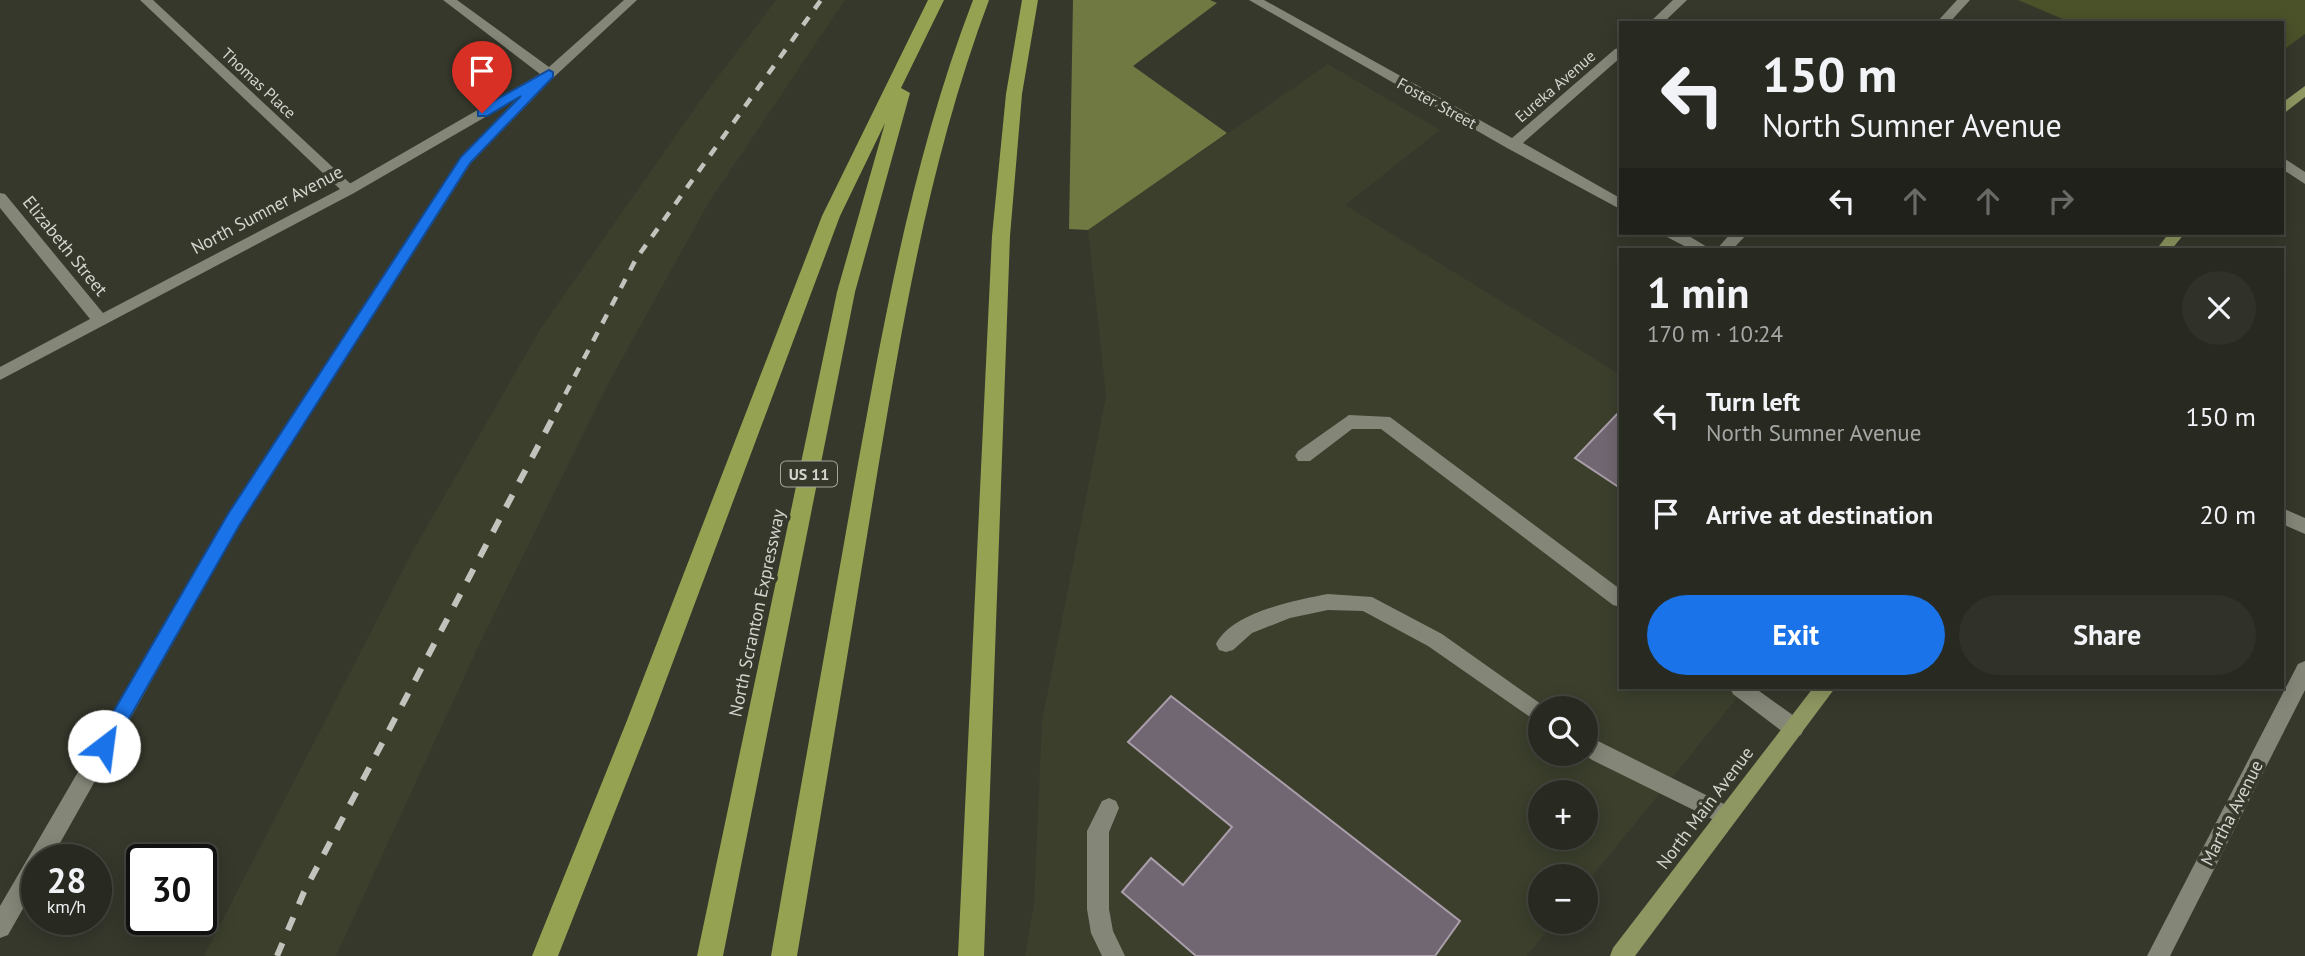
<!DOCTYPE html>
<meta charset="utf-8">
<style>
:root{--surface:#282a21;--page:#30322a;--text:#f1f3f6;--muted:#a5a7a5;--line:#44463f;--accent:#1a73e8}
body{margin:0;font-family:"PT Sans",sans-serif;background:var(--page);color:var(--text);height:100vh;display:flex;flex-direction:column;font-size:26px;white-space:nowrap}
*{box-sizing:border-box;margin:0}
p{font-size:23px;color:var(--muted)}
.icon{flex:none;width:38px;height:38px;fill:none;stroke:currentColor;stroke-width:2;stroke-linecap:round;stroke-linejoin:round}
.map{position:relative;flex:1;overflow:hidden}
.panel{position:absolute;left:1619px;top:248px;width:665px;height:441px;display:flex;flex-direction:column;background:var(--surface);border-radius:0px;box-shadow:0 4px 18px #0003,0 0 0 2px var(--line)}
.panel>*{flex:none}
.banner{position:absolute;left:1619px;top:21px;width:665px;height:214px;border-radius:0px;box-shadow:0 4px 18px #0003,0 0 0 2px var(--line);background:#282a21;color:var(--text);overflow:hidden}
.tools{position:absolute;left:1528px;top:696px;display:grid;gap:14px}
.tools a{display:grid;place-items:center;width:70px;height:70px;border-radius:50%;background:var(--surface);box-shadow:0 4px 18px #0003,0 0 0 2px var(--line);font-size:35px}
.speed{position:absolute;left:21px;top:844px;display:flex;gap:14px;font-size:35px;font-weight:700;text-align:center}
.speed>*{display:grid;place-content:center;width:91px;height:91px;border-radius:50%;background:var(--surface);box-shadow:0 4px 18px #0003,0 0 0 2px var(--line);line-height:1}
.speed small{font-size:18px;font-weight:400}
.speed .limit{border:4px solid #111;border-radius:10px;background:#fff;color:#111}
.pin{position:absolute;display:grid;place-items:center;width:60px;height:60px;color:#fff;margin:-72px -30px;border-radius:50% 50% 50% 0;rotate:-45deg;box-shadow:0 0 7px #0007}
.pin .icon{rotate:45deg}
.me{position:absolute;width:77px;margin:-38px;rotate:30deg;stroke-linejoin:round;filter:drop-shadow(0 0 5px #0008)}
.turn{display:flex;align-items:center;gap:24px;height:147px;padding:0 28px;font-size:32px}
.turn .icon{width:91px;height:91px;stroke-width:2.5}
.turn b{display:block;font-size:49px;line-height:60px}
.lanes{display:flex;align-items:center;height:66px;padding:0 28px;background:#0003;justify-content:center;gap:35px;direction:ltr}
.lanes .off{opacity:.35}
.round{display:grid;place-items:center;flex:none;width:74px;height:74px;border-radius:37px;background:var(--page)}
.overview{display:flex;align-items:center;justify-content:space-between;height:119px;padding:0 28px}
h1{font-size:42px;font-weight:700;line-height:52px}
.primary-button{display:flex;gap:14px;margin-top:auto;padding:14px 28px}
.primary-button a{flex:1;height:80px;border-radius:42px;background:var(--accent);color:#fff;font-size:28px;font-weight:700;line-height:80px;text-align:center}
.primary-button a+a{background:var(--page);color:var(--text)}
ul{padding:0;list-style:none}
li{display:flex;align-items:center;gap:21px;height:98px;padding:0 28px}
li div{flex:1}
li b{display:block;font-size:26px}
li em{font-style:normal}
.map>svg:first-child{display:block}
.built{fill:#3b3f2c;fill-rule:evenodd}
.green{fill:#4b5129}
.forest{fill:#707942}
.building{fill:#716772;stroke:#a99eaa;stroke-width:2}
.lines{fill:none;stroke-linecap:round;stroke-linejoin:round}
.service{fill:#848678;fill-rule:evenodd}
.minor{fill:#848678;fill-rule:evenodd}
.primary{fill:#8e9761;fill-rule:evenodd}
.motorway{fill:#95a251;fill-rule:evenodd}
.rail-far1{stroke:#c1c3bc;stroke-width:4.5;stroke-dasharray:10 10;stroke-linecap:butt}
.rail{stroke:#c1c3bc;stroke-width:6;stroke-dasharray:14 14;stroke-linecap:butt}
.route{fill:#1a73e8;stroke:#114b97;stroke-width:2}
.labels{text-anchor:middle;stroke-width:7;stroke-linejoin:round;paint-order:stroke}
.far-street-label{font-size:16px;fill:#d3d5ce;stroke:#36382c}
.shield{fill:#36382c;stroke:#a4a69d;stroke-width:2}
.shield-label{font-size:16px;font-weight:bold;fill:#d3d5ce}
.street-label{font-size:18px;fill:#d3d5ce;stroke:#36382c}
</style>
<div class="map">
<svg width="2305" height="956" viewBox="0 0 2305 956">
<rect width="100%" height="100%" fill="#36382c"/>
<!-- built -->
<g class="built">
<path d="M776,0H845L709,202L607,386L479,645L336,956H204L411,554L541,328L702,98Z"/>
<path d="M1328,64L1440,130L1345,205L1616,372L1620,368V688H1745L1586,884V877H1540V922H1554L1527,956H1025L1034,904L1042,721L1106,396L1088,230ZM1540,709H1586V754H1540ZM1540,793H1586V838H1540Z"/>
</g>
<!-- green -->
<path class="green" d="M2018,0H2305V34L2282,51V23H2072Z"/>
<!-- forest -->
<path class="forest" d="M1073,0H1210L1217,3L1133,66L1227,133L1088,230L1069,229Z"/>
<!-- building -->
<g class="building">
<path d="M1620,411V488L1575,458Z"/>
<path d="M1171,696L1460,921L1435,956H1196L1122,892L1151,858L1183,885L1232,827L1128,742Z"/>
</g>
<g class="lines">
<!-- service -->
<g class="service">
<path d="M140,0H153L354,187L356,190L354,193H344Z"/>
<path d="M1957,0H1970L1949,23H1936Z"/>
<path d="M1731,233H1748L1732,250H1716Z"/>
<path d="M1349,415L1390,417L1620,589V607L1613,605L1381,429H1352L1310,461H1298L1295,456L1298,451Z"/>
<path d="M1328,594L1372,597L1442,634L1548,709H1540V722L1533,719L1428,646L1363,611L1328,610L1290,618L1252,633L1233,650L1226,652L1219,650L1216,644C1232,612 1296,600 1328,594Z"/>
<path d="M2305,661V690L2170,956H2147L2298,664Z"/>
<path d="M1730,688H1755L1801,721L1804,728L1801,735L1794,737L1787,735L1733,694Z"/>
<path d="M1586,735L1734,809L1737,816L1734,823L1727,826L1720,823L1592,760L1584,754Z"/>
<path d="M1109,798L1116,801L1119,808L1109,832V909L1113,931L1125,956H1102L1091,933L1087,909V831L1102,801Z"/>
</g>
<!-- minor -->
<g class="minor">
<path d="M443,0H457L549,67L624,0H637L554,77L471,163L240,524L51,859H37V884L8,935L0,938V906L228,514L461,157L518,98L354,193L0,380V367L90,319L0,208V193L5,194L103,313L344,187L540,74Z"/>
<path d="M1249,0H1264L1512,138L1615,49L1620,48V58L1523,143L1620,198V209L1507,148Z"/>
<path d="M1673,0H1687L1663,23H1649Z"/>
<path d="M2282,157L2305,172V184L2282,169Z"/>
<path d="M1665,233H1684L1712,250H1692L1667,237Z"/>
<path d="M2282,508L2305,518V534L2282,524Z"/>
</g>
<!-- primary -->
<g class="primary">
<path d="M2305,86V97L2282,115V103Z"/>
<path d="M2169,233H2185L2171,250H2156Z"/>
<path d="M1813,688H1835L1635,956H1610L1613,948Z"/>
</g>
<!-- motorway -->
<g class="motorway">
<path d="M928,0H944L901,88L910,93L855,292L723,956H697L837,292L885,123L840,216L650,723L558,956H532L626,723L822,216Z"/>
<path d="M973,0H989C929,160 902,325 874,493C849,647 823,802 797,956H771C798,801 826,647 853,492C883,325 912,159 973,0Z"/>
<path d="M1022,0H1038L1022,94L1010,236L984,956H958L992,236L1006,94Z"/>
</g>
<!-- rail-far1 -->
<path class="rail-far1" d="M556,412L636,259L821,0"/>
<!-- rail -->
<path class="rail" d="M277,956L304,892L557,410"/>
</g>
<!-- route -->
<path class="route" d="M549,70L553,72V77L470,163L240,524L110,752L104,754L97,752L95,746L97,740L228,514L461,157L521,96L487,116H478V110Z"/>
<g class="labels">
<!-- far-street labels -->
<g class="far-street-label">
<text transform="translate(259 83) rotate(43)" y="6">Thomas Place</text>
<text transform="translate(1555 86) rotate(-41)" y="6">Eureka Avenue</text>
<text transform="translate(1437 103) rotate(29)" y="6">Foster Street</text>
</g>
<!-- shield labels -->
<rect class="shield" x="781" y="461.5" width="56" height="25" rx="5"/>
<g class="shield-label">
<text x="809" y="480">US 11</text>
</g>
<!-- street labels -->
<g class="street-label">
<text transform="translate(267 210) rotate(-28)" y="6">North Sumner Avenue</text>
<text transform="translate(65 246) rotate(51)" y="6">Elizabeth Street</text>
<text transform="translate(757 613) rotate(-78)" y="6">North Scranton Expressway</text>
<text transform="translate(1705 808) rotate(-53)" y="6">North Main Avenue</text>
<text transform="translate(2232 813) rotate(-63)" y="6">Martha Avenue</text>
</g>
</g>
</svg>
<div class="tools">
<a><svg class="icon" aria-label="search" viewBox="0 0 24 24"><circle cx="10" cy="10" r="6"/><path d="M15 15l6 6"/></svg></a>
<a>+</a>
<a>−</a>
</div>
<div class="speed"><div>28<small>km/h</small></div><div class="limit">30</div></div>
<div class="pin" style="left:482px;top:113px;background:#d93025"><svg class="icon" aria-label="arrive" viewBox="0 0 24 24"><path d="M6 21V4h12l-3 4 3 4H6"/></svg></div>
<svg class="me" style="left:104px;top:746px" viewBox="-20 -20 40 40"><circle r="19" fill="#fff"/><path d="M0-13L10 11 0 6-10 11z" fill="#1a73e8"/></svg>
<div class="banner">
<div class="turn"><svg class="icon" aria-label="left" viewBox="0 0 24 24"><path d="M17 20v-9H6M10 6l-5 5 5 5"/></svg><div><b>150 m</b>North Sumner Avenue</div></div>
<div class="lanes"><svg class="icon" aria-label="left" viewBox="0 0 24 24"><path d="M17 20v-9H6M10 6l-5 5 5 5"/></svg><svg class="icon off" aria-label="ahead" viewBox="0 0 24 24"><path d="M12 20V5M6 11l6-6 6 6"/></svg><svg class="icon off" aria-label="ahead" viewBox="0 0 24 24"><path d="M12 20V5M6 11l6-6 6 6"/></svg><svg class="icon off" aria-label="right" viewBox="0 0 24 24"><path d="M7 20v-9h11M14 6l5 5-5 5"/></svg></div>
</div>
<section class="panel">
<div class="overview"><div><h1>1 min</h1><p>170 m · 10:24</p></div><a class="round"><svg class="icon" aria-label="close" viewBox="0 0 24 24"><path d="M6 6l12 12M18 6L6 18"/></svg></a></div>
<ul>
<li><svg class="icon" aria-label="left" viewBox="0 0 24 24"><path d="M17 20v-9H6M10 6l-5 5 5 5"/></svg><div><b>Turn left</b><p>North Sumner Avenue</p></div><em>150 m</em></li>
<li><svg class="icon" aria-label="arrive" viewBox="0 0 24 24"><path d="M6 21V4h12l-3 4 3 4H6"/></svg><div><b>Arrive at destination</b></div><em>20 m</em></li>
</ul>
<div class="primary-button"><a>Exit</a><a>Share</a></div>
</section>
</div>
